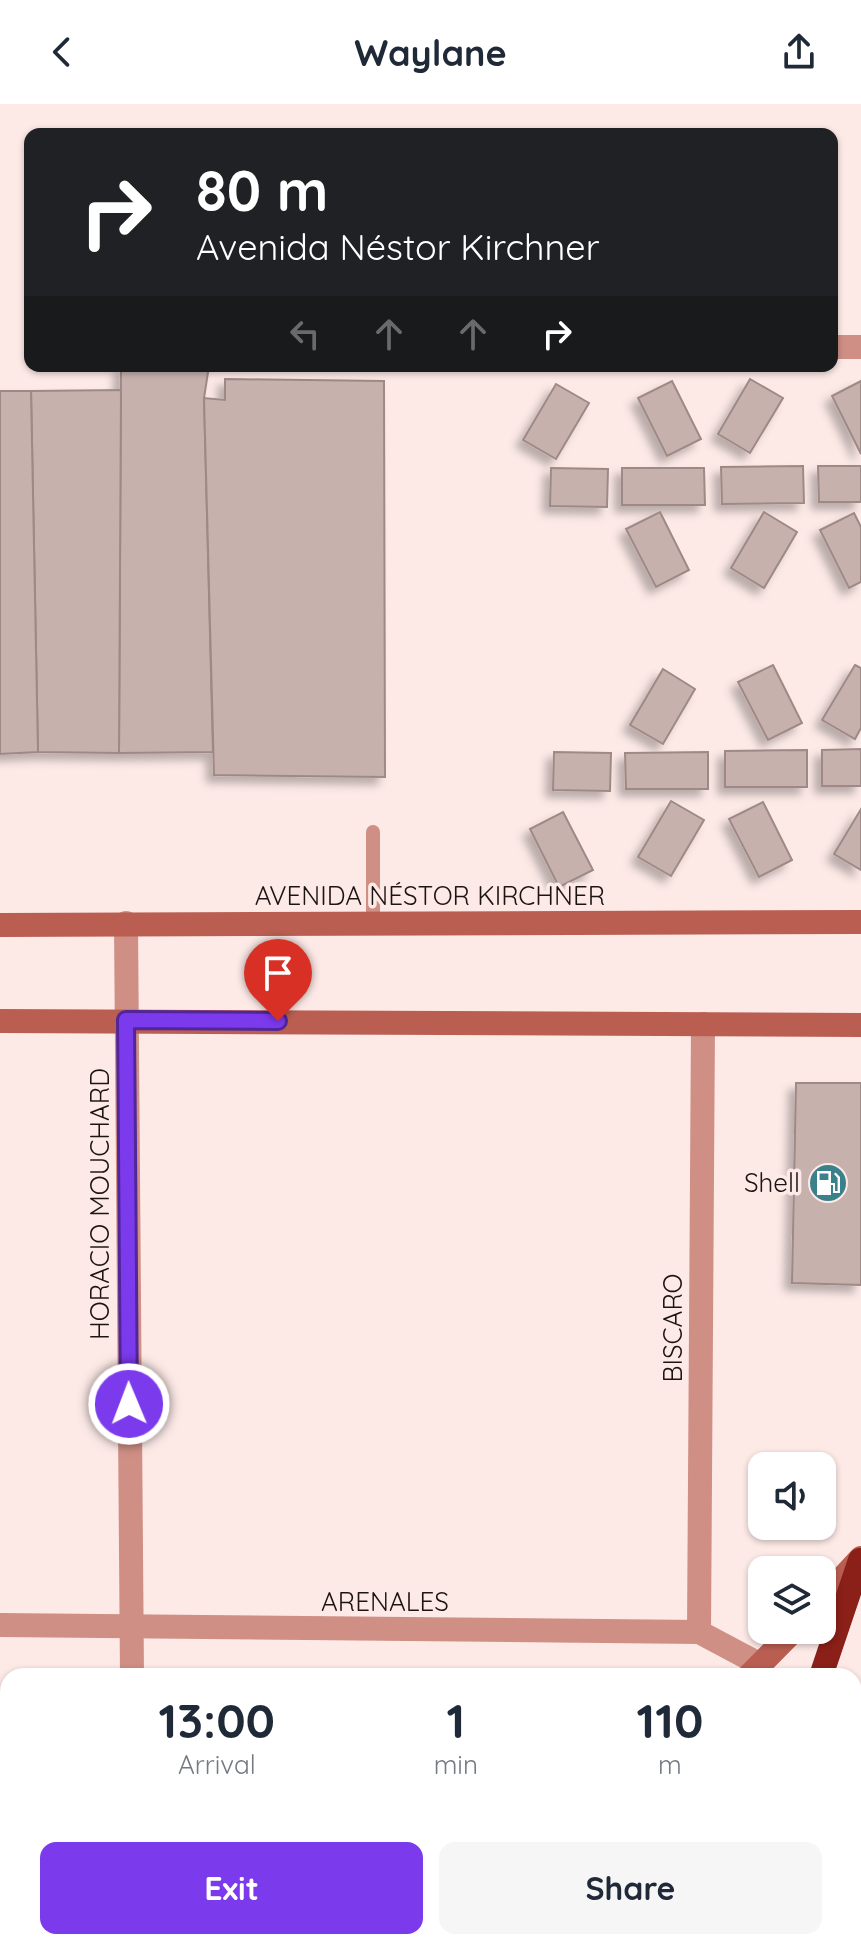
<!DOCTYPE html>
<meta charset="utf-8">
<style>
:root{--surface:#fff;--page:#f6f6f7;--text:#1f2937;--muted:#747a83;--accent:#7c3aed}
body{margin:0;font-family:Quicksand,sans-serif;background:var(--page);color:var(--text);height:100vh;display:flex;flex-direction:column;font-size:30px;white-space:nowrap}
*{box-sizing:border-box;margin:0}
p{font-size:26px;color:var(--muted)}
.icon{flex:none;width:44px;height:44px;fill:none;stroke:currentColor;stroke-width:2;stroke-linecap:round;stroke-linejoin:round}
.map{position:relative;flex:1;overflow:hidden}
.details{position:absolute;left:0px;top:1564px;width:862px;height:282px;display:flex;flex-direction:column;background:var(--surface);border-radius:24px 24px 0 0;box-shadow:0 2px 6px #0004}
.details>*{flex:none}
.guide{position:absolute;left:24px;top:24px;width:814px;height:244px;border-radius:16px;box-shadow:0 2px 6px #0004;background:#202124;color:#fff;overflow:hidden}
.buttons{position:absolute;left:748px;top:1348px;display:grid;gap:16px}
.buttons a{display:grid;place-items:center;width:88px;height:88px;border-radius:16px;background:var(--surface);box-shadow:0 2px 6px #0004;font-size:40px}
.pin{position:absolute;display:grid;place-items:center;width:68px;height:68px;color:#fff;margin:-82px -34px;border-radius:50% 50% 50% 0;rotate:-45deg;box-shadow:0 0 8px #0007}
.pin .icon{rotate:45deg}
.me{position:absolute;width:88px;margin:-44px;rotate:359deg;stroke-linejoin:round;filter:drop-shadow(0 0 6px #0008)}
.turn{display:flex;align-items:center;gap:28px;height:168px;padding:0 40px;font-size:36px}
.turn .icon{width:104px;height:104px;stroke-width:2.5}
.turn b{display:block;font-size:56px;line-height:68px}
.lanes{display:flex;align-items:center;height:76px;padding:0 40px;background:#0003;justify-content:center;gap:40px;direction:ltr}
.lanes .off{opacity:.35}
.eta{display:flex;justify-content:space-evenly;align-items:center;height:136px;text-align:center}
.eta b{font-size:48px;font-weight:800;line-height:56px}
.button{display:flex;gap:16px;margin-top:auto;padding:16px 40px}
.button a{flex:1;height:92px;border-radius:16px;background:var(--accent);color:#fff;font-size:32px;font-weight:800;line-height:92px;text-align:center}
.button a+a{background:var(--page);color:var(--text)}
header{display:flex;justify-content:space-between;align-items:center;height:104px;padding:0 40px;background:var(--surface);font-size:36px;font-weight:800}
.map>svg:first-child{display:block}
.lines{fill:none;stroke-linecap:round;stroke-linejoin:round}
.canal{stroke:#ff9f90;stroke-width:34}
.building{fill:#c7b1ad;stroke:#9f8986;stroke-width:2;filter:url(#shadow)}
.lane{stroke:#cf8f85;stroke-width:14}
.street{stroke:#cf8f85;stroke-width:24}
.secondary{stroke:#ba5e52;stroke-width:24}
.highway{stroke:#8a2018;stroke-width:24}
.route-casing{stroke:#51269a;stroke-width:20}
.route{stroke:#7c3aed;stroke-width:14}
.labels{text-anchor:middle;stroke-width:7;stroke-linejoin:round;paint-order:stroke}
.street-label{font-size:26px;fill:#1c1413;stroke:#fdeae7}
.poi-label{font-size:26px;fill:#1c1413;stroke:#fdeae7;text-anchor:end}
</style>
<header><svg class="icon" aria-label="back" viewBox="0 0 24 24"><path d="M15 5l-7 7 7 7"/></svg>Waylane<svg class="icon" aria-label="share" viewBox="0 0 24 24"><path d="M12 15V3M7 8l5-5 5 5M5 13v7h14v-7"/></svg></header>
<div class="map">
<svg width="861" height="1845" viewBox="0 0 861 1845">
<defs>
<filter id="shadow"><feDropShadow dx="-7" dy="7" stdDeviation="4" flood-color="#0004"/></filter>
</defs>
<rect width="100%" height="100%" fill="#fdeae7"/>
<g class="lines">
<!-- canal -->
<g class="canal">
<path d="M854,1688L861,1679"/>
<path d="M627,1845L637,1838"/>
</g>
</g>
<!-- building -->
<g class="building">
<path d="M121,262H209L204,294L213,648L119,649Z"/>
<path d="M225,275L384,277L385,673L214,671L204,294L225,296Z"/>
<path d="M750,275L783,294L750,349L718,330Z"/>
<path d="M672,277L701,335L667,352L638,294Z"/>
<path d="M861,277V350L832,292Z"/>
<path d="M556,280L589,299L556,355L523,336Z"/>
<path d="M121,286L119,649L38,648L31,287Z"/>
<path d="M0,287H31L38,648L0,650Z"/>
<path d="M803,362L804,399L722,400L721,363Z"/>
<path d="M818,362H861V398H819Z"/>
<path d="M551,364L608,365L607,403L550,402Z"/>
<path d="M622,364H704L705,401H622Z"/>
<path d="M660,408L689,466L656,483L626,425Z"/>
<path d="M764,408L797,428L764,484L731,464Z"/>
<path d="M854,409L861,423V478L849,484L820,426Z"/>
<path d="M773,561L802,619L768,636L738,578Z"/>
<path d="M855,561L861,564V624L855,635L822,616Z"/>
<path d="M663,565L695,585L663,640L630,621Z"/>
<path d="M861,645V682H822V646Z"/>
<path d="M807,646V683H725V647Z"/>
<path d="M554,648L611,649L610,687L553,686Z"/>
<path d="M708,648V685H626L625,649Z"/>
<path d="M671,697L704,716L671,772L638,753Z"/>
<path d="M763,698L792,756L759,773L729,715Z"/>
<path d="M861,705V766L834,750Z"/>
<path d="M563,708L593,766L559,783L530,725Z"/>
<path d="M796,979H861V1181L792,1179Z"/>
</g>
<g class="lines">
<!-- lane -->
<path class="lane" d="M373,820V728"/>
<!-- street -->
<g class="street">
<path d="M832,243H861"/>
<path d="M126,819L132,1572"/>
<path d="M0,1521L699,1528L761,1561"/>
<path d="M699,1528L703,920"/>
<path d="M134,1838V1845"/>
</g>
<!-- secondary -->
<g class="secondary">
<path d="M0,821L861,818"/>
<path d="M0,917L861,921"/>
<path d="M822,1496L861,1454"/>
<path d="M749,1572L794,1526"/>
<path d="M468,1845L475,1838"/>
</g>
<!-- highway -->
<g class="highway">
<path d="M821,1572L860,1456"/>
<path d="M854,1733L861,1726"/>
<path d="M854,1815L861,1809"/>
<path d="M690,1845L694,1838"/>
<path d="M735,1845L742,1838"/>
<path d="M822,1845L829,1838"/>
</g>
</g>
<g class="lines">
<defs>
<path id="route" d="M129,1300L126,916L278,917"/>
</defs>
<!-- route casing -->
<use href="#route" class="route-casing"/>
<!-- route -->
<use href="#route" class="route"/>
</g>
<!-- icons -->
<defs>
<symbol id="fuel-disc" viewBox="-11 -11 22 22"><circle r="9.5" fill="#3b818c" stroke="#fdeae7"/><path d="M-5.5-6h7V0h2V4h1.3V-2.5L3-4.5l.8-.8L6-3V5H2.5V1h-1V6h-7ZM-4.2-4.7v3.2H.2V-4.7Z" fill="#fff"/></symbol>
</defs>
<g fill-rule="evenodd">
<use href="#fuel-disc" x="806" y="1057" width="44" height="44"/>
</g>
<g class="labels">
<!-- street labels -->
<g class="street-label">
<text x="430" y="801">AVENIDA NÉSTOR KIRCHNER</text>
<text transform="translate(100 1100) rotate(-90)" y="9">HORACIO MOUCHARD</text>
<text transform="translate(673 1224) rotate(-90)" y="9">BISCARO</text>
<text x="385" y="1507">ARENALES</text>
</g>
<!-- poi labels -->
<g class="poi-label">
<text x="800" y="1088">Shell</text>
</g>
</g>
</svg>
<div class="buttons">
<a><svg class="icon" aria-label="sound" viewBox="0 0 24 24"><path d="M4 9h4l5-4v14l-5-4H4zM17 9q2 3 0 6"/></svg></a>
<a><svg class="icon" aria-label="layers" viewBox="0 0 24 24"><path d="M12 4l9 5-9 5-9-5zM3 14l9 5 9-5"/></svg></a>
</div>
<div class="pin" style="left:278px;top:917px;background:#d93025"><svg class="icon" aria-label="arrive" viewBox="0 0 24 24"><path d="M6 21V4h12l-3 4 3 4H6"/></svg></div>
<svg class="me" style="left:129px;top:1300px" viewBox="-20 -20 40 40"><circle r="17" fill="#7c3aed" stroke="#fff" stroke-width="3"/><path d="M0-11L8 9 0 5-8 9z" fill="#fff"/></svg>
<div class="guide">
<div class="turn"><svg class="icon" aria-label="right" viewBox="0 0 24 24"><path d="M7 20v-9h11M14 6l5 5-5 5"/></svg><div><b>80 m</b>Avenida Néstor Kirchner</div></div>
<div class="lanes"><svg class="icon off" aria-label="left" viewBox="0 0 24 24"><path d="M17 20v-9H6M10 6l-5 5 5 5"/></svg><svg class="icon off" aria-label="ahead" viewBox="0 0 24 24"><path d="M12 20V5M6 11l6-6 6 6"/></svg><svg class="icon off" aria-label="ahead" viewBox="0 0 24 24"><path d="M12 20V5M6 11l6-6 6 6"/></svg><svg class="icon" aria-label="right" viewBox="0 0 24 24"><path d="M7 20v-9h11M14 6l5 5-5 5"/></svg></div>
</div>
<section class="details">
<div class="eta">
<div><b>13:00</b><p>Arrival</p></div>
<div><b>1</b><p>min</p></div>
<div><b>110</b><p>m</p></div>
</div>
<div class="button"><a>Exit</a><a>Share</a></div>
</section>
</div>
